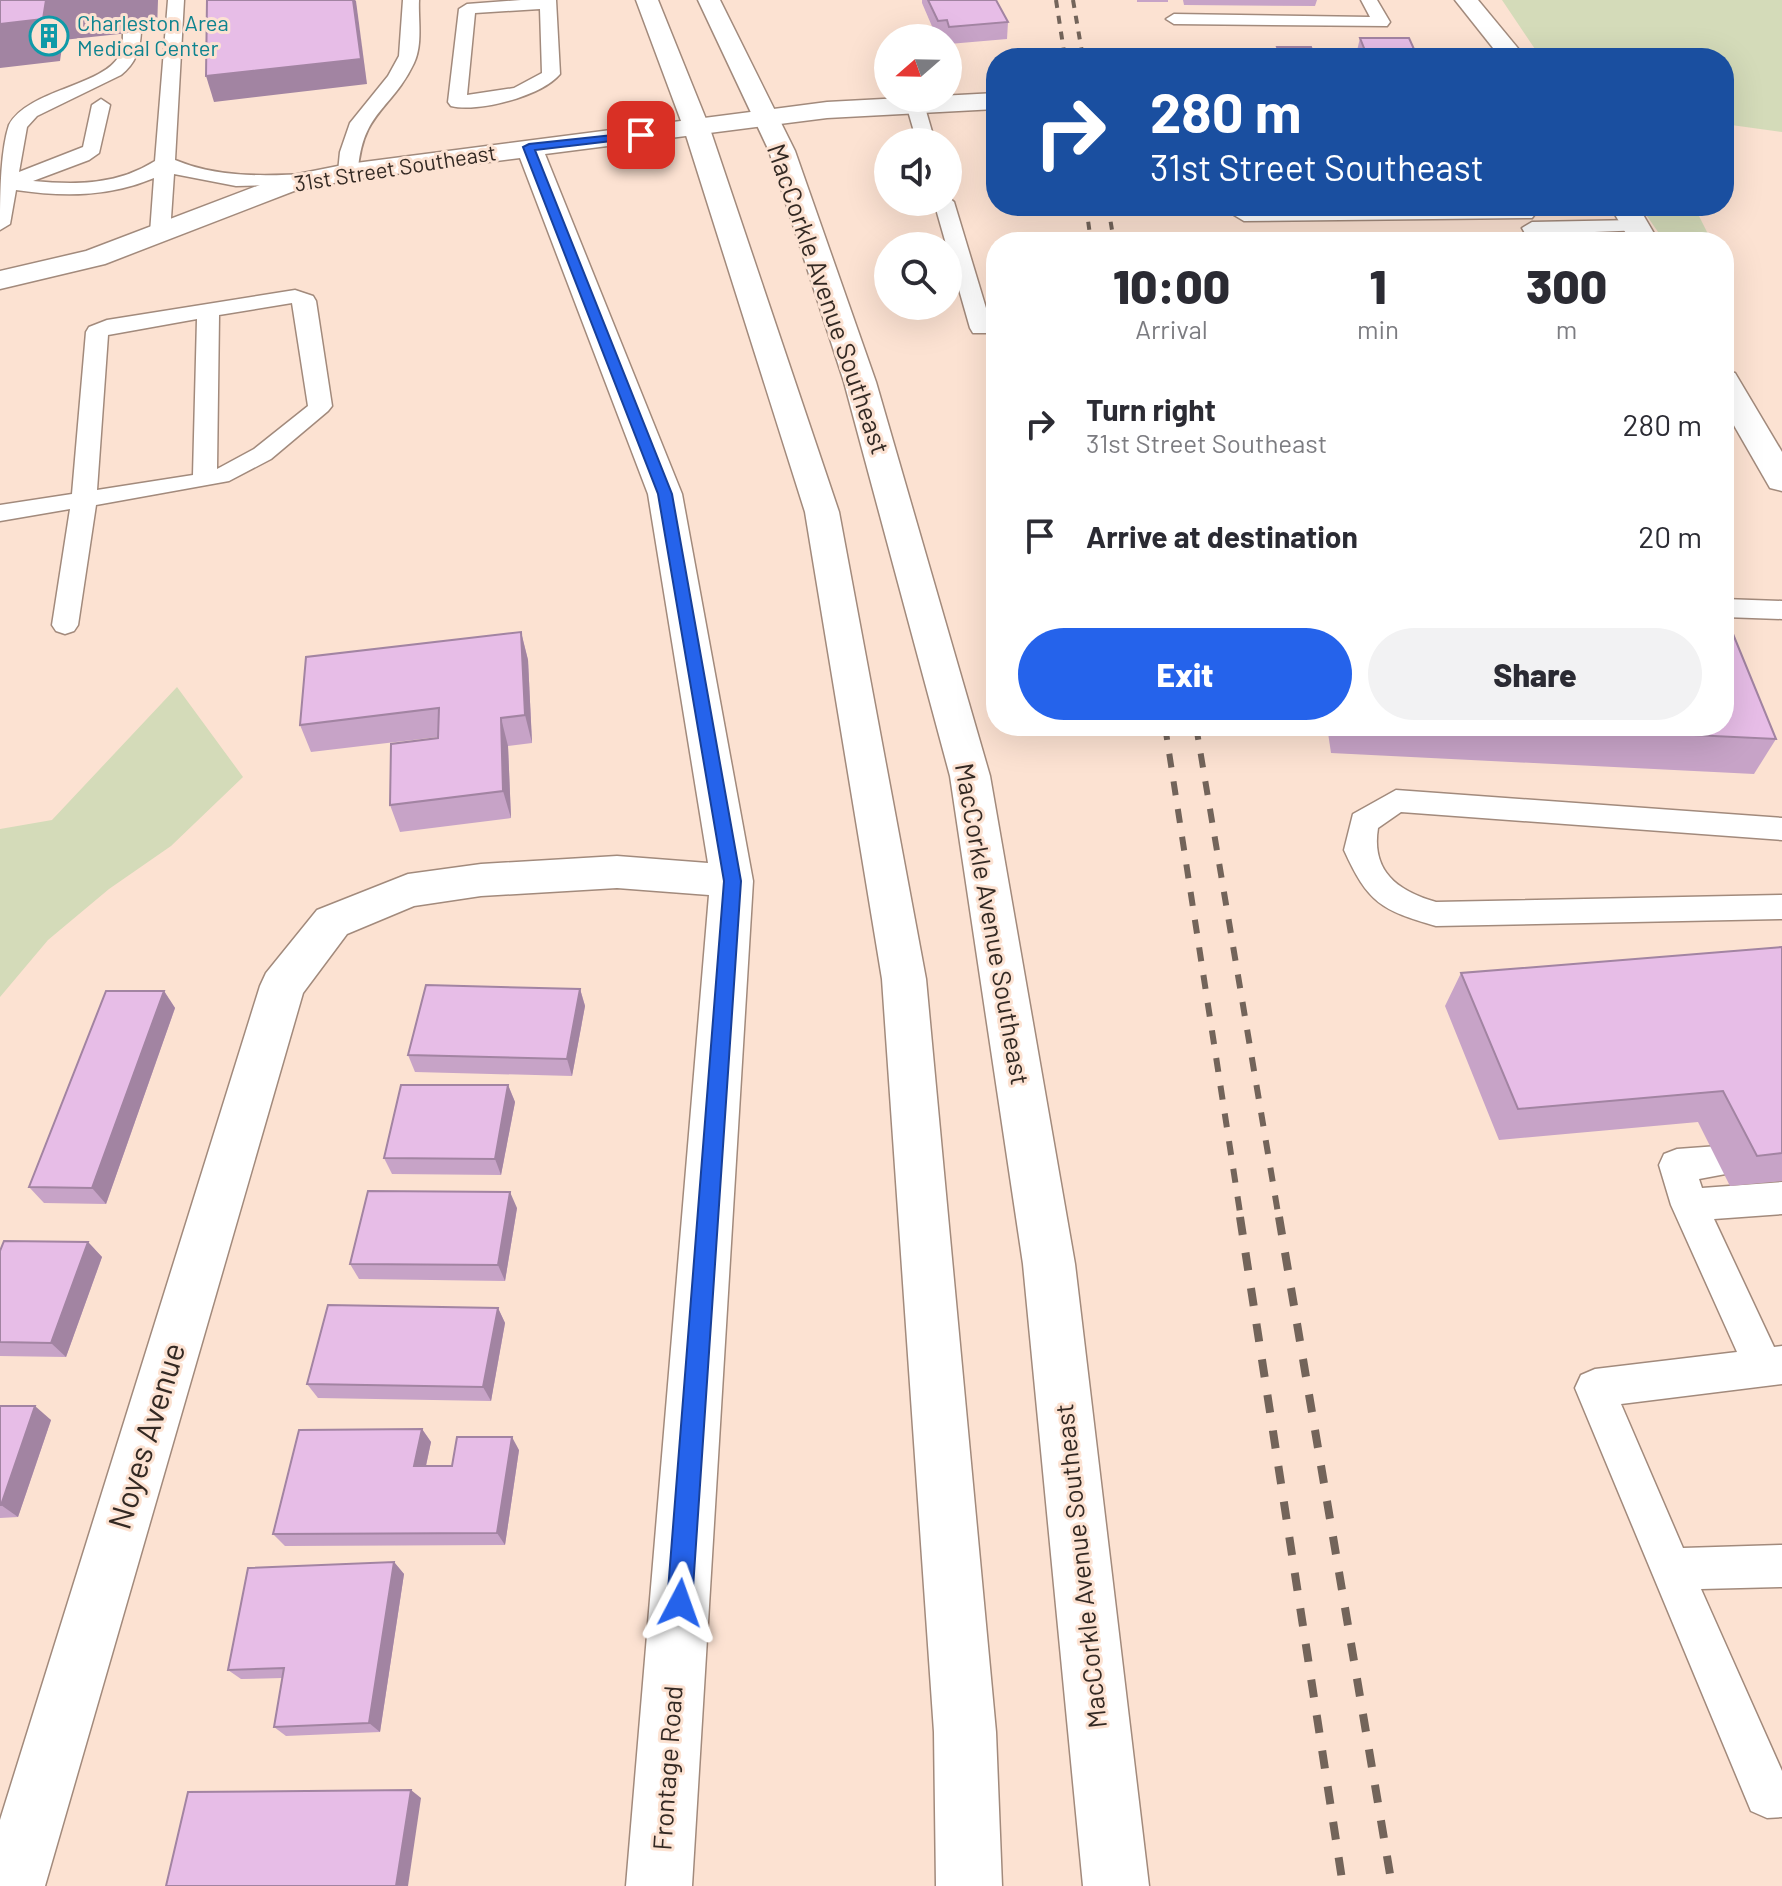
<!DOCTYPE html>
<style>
:root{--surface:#fff;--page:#f2f2f3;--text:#2b2b33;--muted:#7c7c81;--accent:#2563eb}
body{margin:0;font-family:Barlow,sans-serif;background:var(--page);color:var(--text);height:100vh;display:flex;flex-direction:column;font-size:30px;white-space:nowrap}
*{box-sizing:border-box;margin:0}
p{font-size:26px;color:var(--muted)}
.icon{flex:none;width:44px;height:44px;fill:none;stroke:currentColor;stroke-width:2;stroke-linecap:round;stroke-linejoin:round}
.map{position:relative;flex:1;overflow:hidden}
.details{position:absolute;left:986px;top:232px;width:748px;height:504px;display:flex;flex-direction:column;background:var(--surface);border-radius:32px;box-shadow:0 8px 32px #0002}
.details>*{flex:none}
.banner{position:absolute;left:986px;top:48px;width:748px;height:168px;border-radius:32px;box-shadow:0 8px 32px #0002;background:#1a4fa0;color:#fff;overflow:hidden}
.needle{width:52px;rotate:250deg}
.tools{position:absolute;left:874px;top:24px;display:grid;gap:16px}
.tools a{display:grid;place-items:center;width:88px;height:88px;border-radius:50%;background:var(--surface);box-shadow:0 8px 32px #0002;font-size:40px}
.pin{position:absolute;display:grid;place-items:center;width:68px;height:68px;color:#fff;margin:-34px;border-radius:16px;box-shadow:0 4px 12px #0006}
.me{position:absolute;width:88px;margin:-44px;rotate:4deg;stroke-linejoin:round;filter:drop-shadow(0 0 6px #0008)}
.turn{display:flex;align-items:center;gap:28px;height:168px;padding:0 32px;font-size:36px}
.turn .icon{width:104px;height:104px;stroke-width:2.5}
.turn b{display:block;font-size:56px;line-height:68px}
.eta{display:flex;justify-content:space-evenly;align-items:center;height:136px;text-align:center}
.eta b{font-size:48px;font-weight:800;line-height:56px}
.primary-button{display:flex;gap:16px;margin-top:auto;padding:16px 32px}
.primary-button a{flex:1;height:92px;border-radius:48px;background:var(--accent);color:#fff;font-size:32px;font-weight:800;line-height:92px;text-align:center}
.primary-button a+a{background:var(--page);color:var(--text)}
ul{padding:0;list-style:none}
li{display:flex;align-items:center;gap:24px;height:112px;padding:0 32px}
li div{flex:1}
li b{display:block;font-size:30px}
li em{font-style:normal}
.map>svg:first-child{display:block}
.green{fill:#d4dbb9}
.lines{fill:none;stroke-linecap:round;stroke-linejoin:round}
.service-casing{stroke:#a28a7c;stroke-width:3}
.minor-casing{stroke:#a28a7c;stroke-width:3}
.tertiary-casing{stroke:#a28a7c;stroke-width:3}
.primary-casing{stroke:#a28a7c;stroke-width:3}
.service{fill:#fff;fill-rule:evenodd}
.minor{fill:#fff;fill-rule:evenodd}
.tertiary{fill:#fff;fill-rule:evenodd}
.primary{fill:#fff;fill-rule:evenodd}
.rail-far2{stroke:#73645a;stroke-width:4;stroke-dasharray:8 8;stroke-linecap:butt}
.rail-far1{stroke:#73645a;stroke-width:6;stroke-dasharray:14 14;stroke-linecap:butt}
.rail{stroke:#73645a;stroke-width:8;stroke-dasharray:18 18;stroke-linecap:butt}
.wall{fill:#c7a3c7}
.shaded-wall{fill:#a284a2}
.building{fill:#e7bde7;stroke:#a284a2;stroke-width:2}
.route{fill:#2563eb;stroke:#184099;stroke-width:2}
.labels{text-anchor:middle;stroke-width:6;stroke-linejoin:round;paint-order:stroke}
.far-culture-label{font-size:22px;fill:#0d838f;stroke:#fce2d2;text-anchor:start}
.far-street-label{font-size:22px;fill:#332923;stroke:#fce2d2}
.street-label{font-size:26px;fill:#332923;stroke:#fce2d2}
.near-street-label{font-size:32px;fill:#332923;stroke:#fce2d2}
</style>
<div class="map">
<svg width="1782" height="1886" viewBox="0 0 1782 1886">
<rect width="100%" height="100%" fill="#fce2d2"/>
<!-- green -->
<g class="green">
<path d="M1502,0H1782V132L1724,124V58H1541Z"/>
<path d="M1640,206H1694L1712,242H1665Z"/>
<path d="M177,687L243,777L171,846L109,889L48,940L0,997V829L52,820Z"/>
</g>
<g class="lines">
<defs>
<g id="service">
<path d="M168,0H184L175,160C218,178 263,176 309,174L316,176L319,180L316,184L236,186L174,174L170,233L160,239L150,233L154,178C109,197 64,197 16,190L10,224L0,230C0,200 0,152 9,125C27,90 103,86 119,56C123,49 123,40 123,32L132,27L141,32C140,50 136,63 121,75L37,116L27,127L19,172L83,147L92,105L101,99L110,105L99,153L89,160L33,181C77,185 117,185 155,161Z"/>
<path d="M403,0H419C418,20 423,44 414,63C392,110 362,111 358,172L348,178L341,176L338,172L340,152L350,123L388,76L399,56Z"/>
<path d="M521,0H556L560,74C542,96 478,113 451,106L448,102L459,9L467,4ZM540,9L542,73L514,88L467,95L475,13Z"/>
<path d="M1361,0H1377L1390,22L1387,26L1174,24L1166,19L1174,14L1370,17Z"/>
<path d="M915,98L924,104L935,142H917L906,104Z"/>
<path d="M948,197L954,202L992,328L989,333H973L970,328L934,202H948Z"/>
<path d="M1525,208L1532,210L1535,214L1532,218L1244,221L1234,215L1244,209Z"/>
<path d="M1636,220L1643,222L1646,226L1643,230L1546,234L1550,242H1530L1522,228L1532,222Z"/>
<path d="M295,290L313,296L316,301L332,406L328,411L271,459L229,481L96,505L78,625L74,631L65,634L56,631L52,625L70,509L0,521V505L72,494L86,332L89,327L107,320ZM292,303L308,406L254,449L217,469L219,315ZM197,319L193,475L97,490L108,335Z"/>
<path d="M1724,599L1782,601V619L1724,617Z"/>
<path d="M1396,790L1782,818V840L1401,812L1378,828C1371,871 1397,891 1436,902L1782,895V919L1436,926C1381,910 1368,903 1344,850L1353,814Z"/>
<path d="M1718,1146L1731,1151L1736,1162L1731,1173L1699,1179L1702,1188L1782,1182V1214L1714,1219L1774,1347L1782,1346V1384L1621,1404L1683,1548L1782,1545V1587L1701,1589L1782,1771V1817L1767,1818L1751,1811L1575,1388L1581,1375L1595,1369L1737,1352L1671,1205L1659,1165L1664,1154L1677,1149Z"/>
</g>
<path id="minor" d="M996,93V109L827,118L545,154L682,494L753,881L692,1886H626L709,895L617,888L481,896L414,906L347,934L303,993L45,1886H0V1820L260,986L266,973L317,910L408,874L481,864L617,856L708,863L648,494L520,158L348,180L294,191L105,264L0,289V271L86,251L278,178L348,164L827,102Z"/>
<g id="tertiary">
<path d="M1455,0H1478L1526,58H1501Z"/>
<path d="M1610,206H1638L1659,242H1631Z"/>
<path d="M1724,371L1735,373L1782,452V491L1770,488L1724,408Z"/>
</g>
<g id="primary">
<path d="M636,0H658L710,129L839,512L926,979L996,1732L1002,1886H936L934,1732L882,979L805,512L684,129Z"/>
<path d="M698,0H720L795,151L876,382L990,776L1075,1264L1149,1886H1083L1023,1264L950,776L844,382L769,151Z"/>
</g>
</defs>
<!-- service casing -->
<use href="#service" class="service-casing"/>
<!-- minor casing -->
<use href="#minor" class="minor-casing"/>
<!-- tertiary casing -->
<use href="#tertiary" class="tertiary-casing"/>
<!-- primary casing -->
<use href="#primary" class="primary-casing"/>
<!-- service -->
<use href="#service" class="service"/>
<!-- minor -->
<use href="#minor" class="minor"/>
<!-- tertiary -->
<use href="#tertiary" class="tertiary"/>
<!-- primary -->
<use href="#primary" class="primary"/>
<!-- rail-far2 -->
<g class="rail-far2">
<path d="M1056,0L1065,58"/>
<path d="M1073,0L1083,58"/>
<path d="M1086,206L1091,242"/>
<path d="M1108,206L1114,242"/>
</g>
<!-- rail-far1 -->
<g class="rail-far1">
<path d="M1165,726L1241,1219"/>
<path d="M1196,726L1279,1219"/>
</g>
<!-- rail -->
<g class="rail">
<path d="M1240,1217L1343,1886"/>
<path d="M1279,1217L1392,1886"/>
</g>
</g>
<!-- wall -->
<g class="wall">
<path d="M922,0H996L1008,22L1007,39L949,44L948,38H937L922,3Z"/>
<rect x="1137" y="0" width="31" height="2"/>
<path d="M1183,0H1317L1315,6L1184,5Z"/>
<path d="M1360,38L1418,58H1357L1356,55Z"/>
<path d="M1277,47L1315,58H1276V56Z"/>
<path d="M521,632L528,660L532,743L508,746L511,818L400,832L390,805L438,737L311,752L300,725Z"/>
<path d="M1327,726H1724L1776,739L1754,774L1331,753Z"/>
<path d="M1782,947V1181L1730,1186L1698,1122L1499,1140L1445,1006L1461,973Z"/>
<path d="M580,989L585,1006L572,1076L415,1072L408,1055Z"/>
<path d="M164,991L175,1008L106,1204L44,1203L29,1187Z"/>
<path d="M508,1085L515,1102L501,1175L392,1174L384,1158Z"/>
<path d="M517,1208L505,1281L359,1279L350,1264Z"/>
<path d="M88,1242L102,1257L66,1357L0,1356V1251Z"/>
<path d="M498,1308L505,1323L491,1401L318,1398L307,1384Z"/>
<path d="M0,1406L51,1420L18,1517L0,1518Z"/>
<path d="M422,1429L431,1442L426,1466H452L519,1450L505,1545L285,1546L273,1534Z"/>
<path d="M394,1562L404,1574L380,1732L286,1736L274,1727L282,1678L241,1679L228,1670Z"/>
</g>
<!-- shaded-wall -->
<g class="shaded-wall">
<path d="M46,0H158L157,30L63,40L60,61L0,68V24Z"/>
<path d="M353,0H355L356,1L367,84L214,102L206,76Z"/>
<path d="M521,632L528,660L532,743L525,715Z"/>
<path d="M501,718L508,746L511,818L503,791Z"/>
<path d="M580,989L585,1006L572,1076L567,1059Z"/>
<path d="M164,991L175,1008L106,1204L92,1188Z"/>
<path d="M508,1085L515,1102L501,1175L495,1159Z"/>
<path d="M510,1192L517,1208L505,1281L498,1265Z"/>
<path d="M88,1242L102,1257L66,1357L51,1343Z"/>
<path d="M498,1308L505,1323L491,1401L483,1387Z"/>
<path d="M35,1406L51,1420L18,1517L1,1505Z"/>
<path d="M422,1429L431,1442L423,1479L414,1466Z"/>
<path d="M512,1437L519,1450L505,1545L497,1533Z"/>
<path d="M394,1562L404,1574L380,1732L369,1723Z"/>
<path d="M411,1790L421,1798L408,1886H396Z"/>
</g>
<!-- building -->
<g class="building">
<path d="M0,0H46L43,19L0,24Z"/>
<path d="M207,0H353L361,59L206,76Z"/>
<path d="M928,0H996L1008,22L949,27L947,20L938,21Z"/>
<path d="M1360,38H1409L1418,58H1368Z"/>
<path d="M1277,47H1311L1315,58H1281Z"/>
<path d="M1724,612L1776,739L1501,726H1724Z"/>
<path d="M521,632L525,715L501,718L503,791L390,805L391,744L438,738L439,708L300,725L306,657Z"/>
<path d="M1782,947V1153L1757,1156L1723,1091L1518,1109L1461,973Z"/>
<path d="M426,985L580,989L567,1059L408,1055Z"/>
<path d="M106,991H164L92,1188L29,1187Z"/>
<path d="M401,1085H508L495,1159L384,1158Z"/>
<path d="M368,1191L510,1192L498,1265L350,1264Z"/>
<path d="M4,1241L88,1242L51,1343L0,1342V1251Z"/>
<path d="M328,1305L498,1308L483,1387L307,1384Z"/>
<path d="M0,1406H35L1,1505H0Z"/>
<path d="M422,1429L414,1466H452L457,1437H512L497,1533L273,1534L299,1430Z"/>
<path d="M394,1562L369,1723L274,1727L284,1668L228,1670L248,1568Z"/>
<path d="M411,1790L396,1886H166L188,1792Z"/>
</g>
<!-- route -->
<path class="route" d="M641,132L645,133V137L535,150L672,494L741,881L692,1603L688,1612L680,1615L671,1612L667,1603L724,881L658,494L523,147L529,144Z"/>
<!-- icons -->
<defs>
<symbol id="building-ring" viewBox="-11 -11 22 22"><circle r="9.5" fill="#fce2d2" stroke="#0f9aa8" stroke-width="1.5"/><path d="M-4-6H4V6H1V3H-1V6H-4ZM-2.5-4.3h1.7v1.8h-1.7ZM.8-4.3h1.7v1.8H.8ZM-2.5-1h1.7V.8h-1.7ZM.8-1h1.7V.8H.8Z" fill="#0f9aa8"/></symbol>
</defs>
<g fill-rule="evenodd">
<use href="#building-ring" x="27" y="14" width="44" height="44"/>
</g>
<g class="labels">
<!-- far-culture labels -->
<g class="far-culture-label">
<text x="77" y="31">Charleston Area<tspan x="77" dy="25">Medical Center</tspan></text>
</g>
<!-- far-street labels -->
<g class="far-street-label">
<text transform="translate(395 168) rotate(-9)" y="8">31st Street Southeast</text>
</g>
<!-- street labels -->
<g class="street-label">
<text transform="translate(828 299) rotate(71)" y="9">MacCorkle Avenue Southeast</text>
<text transform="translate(992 924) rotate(80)" y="9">MacCorkle Avenue Southeast</text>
<text transform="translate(1081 1566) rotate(-96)" y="9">MacCorkle Avenue Southeast</text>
<text transform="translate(668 1768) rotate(-86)" y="9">Frontage Road</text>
</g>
<!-- near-street labels -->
<g class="near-street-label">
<text transform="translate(147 1436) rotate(-73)" y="11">Noyes Avenue</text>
</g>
</g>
</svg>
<div class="tools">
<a><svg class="needle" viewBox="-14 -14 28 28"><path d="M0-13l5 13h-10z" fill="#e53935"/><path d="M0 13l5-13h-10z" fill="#7c7c81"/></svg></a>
<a><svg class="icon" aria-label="sound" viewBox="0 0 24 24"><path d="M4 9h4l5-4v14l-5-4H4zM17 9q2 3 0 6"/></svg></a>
<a><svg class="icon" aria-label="search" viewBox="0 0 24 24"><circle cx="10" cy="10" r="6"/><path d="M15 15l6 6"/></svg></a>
</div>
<div class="pin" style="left:641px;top:135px;background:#d93025"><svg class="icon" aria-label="arrive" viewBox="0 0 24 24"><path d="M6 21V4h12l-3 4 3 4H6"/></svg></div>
<svg class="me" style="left:680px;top:1603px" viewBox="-20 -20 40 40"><path d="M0-17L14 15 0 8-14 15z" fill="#2563eb" stroke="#fff" stroke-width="4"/></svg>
<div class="banner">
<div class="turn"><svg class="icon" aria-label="right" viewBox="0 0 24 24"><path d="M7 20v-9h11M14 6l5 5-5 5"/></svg><div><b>280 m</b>31st Street Southeast</div></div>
</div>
<section class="details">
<div class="eta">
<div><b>10:00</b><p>Arrival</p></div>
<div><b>1</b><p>min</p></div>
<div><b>300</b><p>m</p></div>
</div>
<ul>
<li><svg class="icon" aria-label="right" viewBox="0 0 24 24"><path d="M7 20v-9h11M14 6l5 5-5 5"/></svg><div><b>Turn right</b><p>31st Street Southeast</p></div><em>280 m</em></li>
<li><svg class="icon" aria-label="arrive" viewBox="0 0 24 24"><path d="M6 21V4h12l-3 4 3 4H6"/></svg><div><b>Arrive at destination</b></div><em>20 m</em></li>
</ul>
<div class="primary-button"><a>Exit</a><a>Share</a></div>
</section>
</div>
